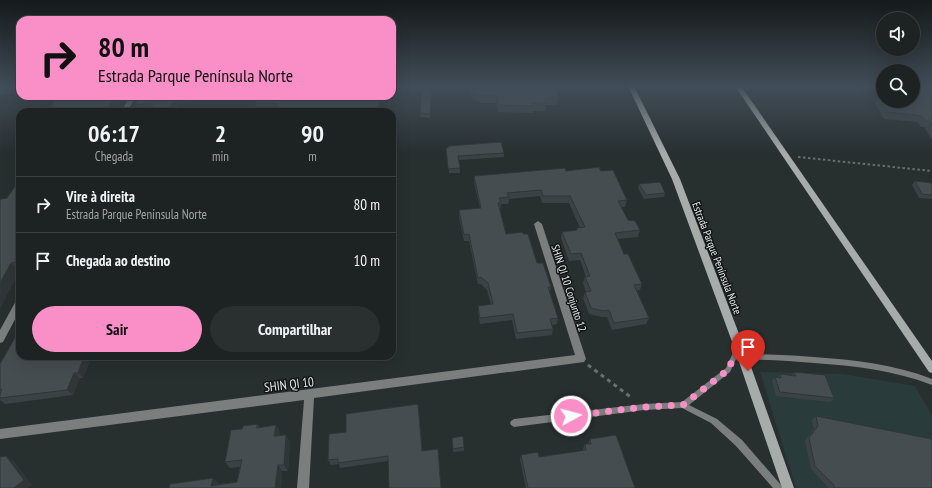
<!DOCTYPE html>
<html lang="pt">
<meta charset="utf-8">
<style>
:root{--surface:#1d2323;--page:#2a2f30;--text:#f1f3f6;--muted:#a0a4a6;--line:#3b4041;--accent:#fa8fc7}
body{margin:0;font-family:"PT Sans Narrow",sans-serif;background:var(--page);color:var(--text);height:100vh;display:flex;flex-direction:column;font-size:15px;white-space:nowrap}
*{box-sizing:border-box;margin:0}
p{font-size:13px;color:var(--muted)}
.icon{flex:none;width:22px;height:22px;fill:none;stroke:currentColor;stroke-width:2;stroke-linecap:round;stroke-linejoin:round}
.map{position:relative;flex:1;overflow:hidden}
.side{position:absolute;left:16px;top:108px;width:380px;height:252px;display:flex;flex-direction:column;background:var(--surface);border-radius:12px;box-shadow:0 4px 16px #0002,0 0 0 1px var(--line)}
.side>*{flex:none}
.top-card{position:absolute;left:16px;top:16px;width:380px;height:84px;border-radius:12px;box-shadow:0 4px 16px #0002,0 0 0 1px var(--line);background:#fa8fc7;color:#111;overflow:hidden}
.buttons{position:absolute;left:876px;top:12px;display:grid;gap:8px}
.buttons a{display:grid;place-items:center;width:44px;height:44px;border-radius:50%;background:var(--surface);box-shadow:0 4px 16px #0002,0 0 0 1px var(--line);font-size:20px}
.pin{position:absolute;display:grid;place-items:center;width:34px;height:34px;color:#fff;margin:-41px -17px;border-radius:50% 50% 50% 0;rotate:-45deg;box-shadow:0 0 4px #0007}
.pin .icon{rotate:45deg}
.me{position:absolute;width:44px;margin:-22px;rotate:83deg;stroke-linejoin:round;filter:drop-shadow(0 0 3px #0008)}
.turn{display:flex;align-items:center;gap:14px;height:84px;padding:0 16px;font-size:18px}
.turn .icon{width:52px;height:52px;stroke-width:2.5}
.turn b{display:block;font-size:28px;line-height:34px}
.eta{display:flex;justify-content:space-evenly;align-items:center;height:68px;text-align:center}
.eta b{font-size:24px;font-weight:800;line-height:28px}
.primary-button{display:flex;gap:8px;margin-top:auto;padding:8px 16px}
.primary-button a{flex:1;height:46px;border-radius:24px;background:var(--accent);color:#111;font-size:16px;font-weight:800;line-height:46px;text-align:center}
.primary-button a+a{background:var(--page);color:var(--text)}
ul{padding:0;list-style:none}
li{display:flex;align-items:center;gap:12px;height:56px;padding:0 16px;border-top:1px solid var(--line)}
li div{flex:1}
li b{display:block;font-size:15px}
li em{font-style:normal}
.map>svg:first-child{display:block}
.built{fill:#2a3b3b}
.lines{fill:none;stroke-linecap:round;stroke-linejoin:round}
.path-far1{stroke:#686f6f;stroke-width:2;stroke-dasharray:2.5 2.5;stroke-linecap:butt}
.path{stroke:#686f6f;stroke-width:3;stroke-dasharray:4 4;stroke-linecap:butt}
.service{fill:#7a7e7c;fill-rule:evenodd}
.minor{fill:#7a7e7c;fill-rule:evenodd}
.secondary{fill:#a6aca9;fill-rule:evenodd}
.wall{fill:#3b4245}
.shaded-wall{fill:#303638}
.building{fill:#454d50;stroke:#303638}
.route{stroke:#fa8fc7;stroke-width:7;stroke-dasharray:0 12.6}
.labels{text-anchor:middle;stroke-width:3;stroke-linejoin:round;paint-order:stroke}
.street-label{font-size:11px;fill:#e5eaea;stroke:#131616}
.near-street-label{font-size:13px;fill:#e5eaea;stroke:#131616}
</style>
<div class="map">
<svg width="932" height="488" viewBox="0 0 932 488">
<rect width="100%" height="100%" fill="#272f2f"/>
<!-- built -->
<path class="built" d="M760,372L843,374L915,386L932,415V488H796Z"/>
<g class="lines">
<!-- path-far1 -->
<path class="path-far1" d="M798,157L932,171"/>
<!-- path -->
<path class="path" d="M588,365L632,398"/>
<!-- service -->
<g class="service">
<path d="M739,343L741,344L742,346L730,372L689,405L717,419L742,440L781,485L782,488H773L736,446L711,423L682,408L644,410L514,427L511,425L510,423L511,421L514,419L644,404L682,402L726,368L737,344Z"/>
<path d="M743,354C767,354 790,355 814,357C854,360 894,364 932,379V385C893,370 855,366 814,363C790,361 767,359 743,360L741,359L740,357L741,355Z"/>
</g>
<!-- minor -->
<g class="minor">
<path d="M130,96H136L127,112H121Z"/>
<path d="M538,221L542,224L586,359L584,362L314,398L309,488H297L304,400L0,439V429L575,355L534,224Z"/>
<path d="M20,298V310L3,342L0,343V330L17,299Z"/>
</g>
<!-- secondary -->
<g class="secondary">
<path d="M628,86H634L680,179L744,347L794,488H782L734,347L672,179Z"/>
<path d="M735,86H741L932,361V373L929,372Z"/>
</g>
</g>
<!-- wall -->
<g class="wall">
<path d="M0,86H20V93L0,95Z"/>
<path d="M422,86H432L430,118L420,117Z"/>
<path d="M458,86H555L558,97L557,105H546L545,111H533V113L498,112L497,103H481L471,98V91L480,87H458Z"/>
<path d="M932,86V140L924,127H921L918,122L884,119L875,103L879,97L913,101Z"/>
<path d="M140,96H203L201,101L179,102L175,112H139L135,105Z"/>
<path d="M382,96L378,112H273L275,108H257L255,103L309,97H315V98H348Z"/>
<path d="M446,148L504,153V157L459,160L460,173H449Z"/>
<path d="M566,171H601L627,200L625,207H621L628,220L640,230L638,237L618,239L624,254L642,284L640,290L636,291L649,318L646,324L612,330L607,317H601L589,314L583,298L585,292H586L583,283L585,277H586L580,260L569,261L561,238L562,232L576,230L577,228H580L569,203H542L540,196L509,199L508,204H501L500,210L506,234H523L537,263L551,287L550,292L558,318L557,324L552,325L553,329L552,335L516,339L512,320L480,324L478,312V306L491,305L487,290L481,284H478L469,241H464L459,217V210L480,208L474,183V176Z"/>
<path d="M20,179V271L6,296V297L0,308L7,198Z"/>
<path d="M915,181L932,183V199L919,198L912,185Z"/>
<path d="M639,184L665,193L664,197L644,199L638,188Z"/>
<path d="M92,356L83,378H80L73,395L5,404L0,400V364Z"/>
<path d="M794,372L834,398L830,402L776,396L772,381L775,377L777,378L780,374L791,376Z"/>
<path d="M418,404L422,451L388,461L340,468L339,464L331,465L328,460L346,432Z"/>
<path d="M816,416L932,488H829L811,469L805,441L814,429L812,420Z"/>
<path d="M257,424L260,427L276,425L280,432L279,436L286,435L290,442L288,471H282L281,488H169L213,478L219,484L237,482L240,467L230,468L225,462L242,429Z"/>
<path d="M452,438L464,447V451L453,452Z"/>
<path d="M590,439L635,488H526L520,460L521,455L539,457L582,451L585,444H588Z"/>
</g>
<!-- shaded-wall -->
<g class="shaded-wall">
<path d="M115,96H124L115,112H106Z"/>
<path d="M175,96H176L179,102L175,112H168Z"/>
<path d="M199,96H203L201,101Z"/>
<path d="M380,96H382L378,112H377Z"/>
<path d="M11,263L20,271L6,296V297L0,308V283Z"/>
<path d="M84,356H92L83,378L78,373Z"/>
<path d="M74,373L80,378L73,395L67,390Z"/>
<path d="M276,425L280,432L279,443L274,436Z"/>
<path d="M286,435L290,442L288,471L284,465Z"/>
<path d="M6,456L14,461L32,485L28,488H14Z"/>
<path d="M278,465L282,471L281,488H275Z"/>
<path d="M213,478L219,484L211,486Z"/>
</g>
<!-- building -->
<g class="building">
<path d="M422,86H432L430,114L420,113Z"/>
<path d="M481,86H555L558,97L545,98L546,103H533L534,106L498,105L497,96H482L471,91Z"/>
<path d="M913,86H932V126L929,121H926L922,116L888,112L879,97L883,98V101H913Z"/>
<path d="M73,96H115L106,112H47L57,98L73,97Z"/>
<path d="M140,96H175L168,112H149L153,103L135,105Z"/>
<path d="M258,96H305V97H315V98H348V96H380L377,112H361L362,109H301L300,112H273L277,103H255Z"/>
<path d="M501,142L504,153L458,156L460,168L448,169L446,148H448V146Z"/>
<path d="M599,167L601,171L613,170L627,200L618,201L628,220L635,221L640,230L615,233L624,254H628L642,284L634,285L649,318L614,323L609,310L603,311L591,308L585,292L591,291L585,277L590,276L581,253L571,254L562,232L577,230V228L585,227L570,196H543L541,190L507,193L509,197L499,198L501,203H498L506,234L523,232V234H528L537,263H543L551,287H548L558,318L550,319L553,329L517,333L513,314L480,318L478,306L493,304L488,283L481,277L478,278L469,234L464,235L459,210L481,208L474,176L565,168L566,171Z"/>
<path d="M20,179V260L19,262L11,263L0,283V201L1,199L7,198Z"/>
<path d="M915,181L932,183V195L922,194Z"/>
<path d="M660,182L665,193L646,195L639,184Z"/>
<path d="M20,331V356H84L78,373H74L67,390L0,398V394L2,389L0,390V364L18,332Z"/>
<path d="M794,372L825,375L834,398L780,392L775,377L781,378L780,374L796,376Z"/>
<path d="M418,404L422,451L438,449L441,488H389L388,456L338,463V459L328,460L329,434L346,432V414Z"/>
<path d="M816,416L932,439V488H834V485L815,466L809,438L818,426Z"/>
<path d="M257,424V428L276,425L274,436L286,435L284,465H278L275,488H169L170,484L213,478L211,486L237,482L242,460L225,462L231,430L242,429L243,426Z"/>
<path d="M616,435L635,488H528L521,455L538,452L539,457L586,450L585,444H591L590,439Z"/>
<path d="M463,436L464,447L453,449L452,438Z"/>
<path d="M6,456L24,480L14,488H0V457Z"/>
</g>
<!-- sky -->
<linearGradient id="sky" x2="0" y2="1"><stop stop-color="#151a1a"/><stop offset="0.56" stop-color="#414d58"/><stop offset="1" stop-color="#414d58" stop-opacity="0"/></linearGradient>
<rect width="932" height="154" fill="url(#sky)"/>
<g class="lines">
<!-- route -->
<path class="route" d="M571,416L644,407L683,405L728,370L739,346L748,371"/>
</g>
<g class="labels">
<!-- street labels -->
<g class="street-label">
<text transform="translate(717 258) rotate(69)" y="4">Estrada Parque Península Norte</text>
<text transform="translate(569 288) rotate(72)" y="4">SHIN QI 10 Conjunto 12</text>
</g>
<!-- near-street labels -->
<g class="near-street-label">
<text transform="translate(289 384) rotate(-7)" y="5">SHIN QI 10</text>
</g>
</g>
</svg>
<div class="buttons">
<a><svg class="icon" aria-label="sound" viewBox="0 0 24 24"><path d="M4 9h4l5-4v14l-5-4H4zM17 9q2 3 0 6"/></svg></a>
<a><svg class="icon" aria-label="search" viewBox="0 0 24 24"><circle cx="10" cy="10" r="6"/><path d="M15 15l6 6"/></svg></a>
</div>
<div class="pin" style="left:748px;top:371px;background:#d93025"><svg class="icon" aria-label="arrive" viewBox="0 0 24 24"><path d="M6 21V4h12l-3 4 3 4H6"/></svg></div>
<svg class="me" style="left:571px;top:416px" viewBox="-20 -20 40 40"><circle r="17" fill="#fa8fc7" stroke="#fff" stroke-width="3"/><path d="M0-11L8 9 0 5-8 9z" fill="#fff"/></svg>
<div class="top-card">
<div class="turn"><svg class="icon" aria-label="right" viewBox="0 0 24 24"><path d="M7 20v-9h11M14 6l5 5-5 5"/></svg><div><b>80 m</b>Estrada Parque Península Norte</div></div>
</div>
<section class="side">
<div class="eta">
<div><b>06:17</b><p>Chegada</p></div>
<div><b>2</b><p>min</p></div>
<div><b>90</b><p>m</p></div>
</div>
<ul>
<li><svg class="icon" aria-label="right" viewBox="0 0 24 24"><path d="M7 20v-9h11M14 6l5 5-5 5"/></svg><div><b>Vire à direita</b><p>Estrada Parque Península Norte</p></div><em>80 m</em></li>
<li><svg class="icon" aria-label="arrive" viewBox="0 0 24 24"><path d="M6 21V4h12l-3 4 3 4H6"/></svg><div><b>Chegada ao destino</b></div><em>10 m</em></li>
</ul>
<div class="primary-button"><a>Sair</a><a>Compartilhar</a></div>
</section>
</div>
